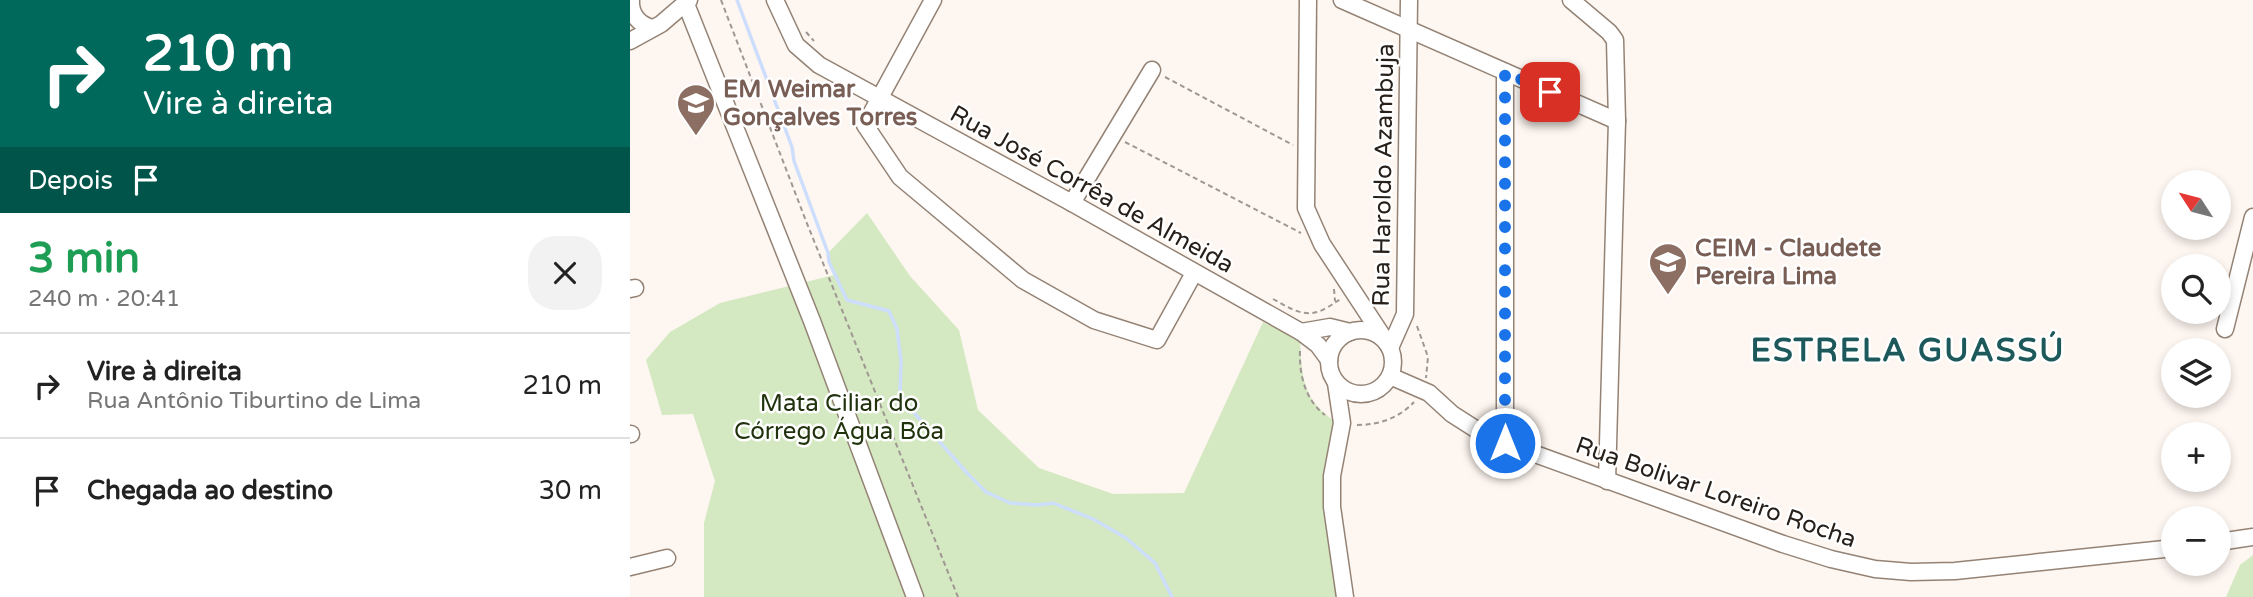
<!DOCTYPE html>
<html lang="pt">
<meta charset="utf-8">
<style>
:root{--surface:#fff;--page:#f2f2f2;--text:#222;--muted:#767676;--line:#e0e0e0}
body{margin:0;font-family:"Varela Round",sans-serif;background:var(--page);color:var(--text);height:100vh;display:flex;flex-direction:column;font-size:26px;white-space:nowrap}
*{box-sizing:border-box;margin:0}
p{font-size:23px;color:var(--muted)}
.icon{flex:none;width:38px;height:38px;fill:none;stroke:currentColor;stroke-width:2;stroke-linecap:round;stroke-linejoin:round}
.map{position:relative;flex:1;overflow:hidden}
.side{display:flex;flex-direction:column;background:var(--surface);width:630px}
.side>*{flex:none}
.top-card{background:#00695c;color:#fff;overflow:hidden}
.needle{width:46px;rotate:306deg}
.tools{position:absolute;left:1531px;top:170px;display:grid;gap:14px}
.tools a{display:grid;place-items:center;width:70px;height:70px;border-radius:50%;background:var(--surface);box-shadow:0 4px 10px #0003;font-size:35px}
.pin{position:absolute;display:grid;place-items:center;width:60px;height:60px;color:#fff;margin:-30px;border-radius:14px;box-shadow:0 4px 10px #0006}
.me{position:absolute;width:77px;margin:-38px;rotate:0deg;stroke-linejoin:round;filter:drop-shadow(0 0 5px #0008)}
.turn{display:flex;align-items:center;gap:24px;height:147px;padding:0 28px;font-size:32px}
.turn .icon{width:91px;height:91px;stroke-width:2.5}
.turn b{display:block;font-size:49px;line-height:60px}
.then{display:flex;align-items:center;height:66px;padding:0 28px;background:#0003;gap:14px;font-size:26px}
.round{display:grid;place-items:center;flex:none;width:74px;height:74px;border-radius:28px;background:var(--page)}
.head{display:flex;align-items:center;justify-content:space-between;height:119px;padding:0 28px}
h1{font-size:42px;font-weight:800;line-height:52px;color:#1e9e55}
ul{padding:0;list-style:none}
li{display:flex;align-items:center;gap:21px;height:105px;padding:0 28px;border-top:2px solid var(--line)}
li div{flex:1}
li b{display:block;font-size:26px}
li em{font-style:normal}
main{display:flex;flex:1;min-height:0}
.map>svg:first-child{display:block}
.green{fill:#d4e9c1}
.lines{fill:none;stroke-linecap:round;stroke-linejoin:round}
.stream{stroke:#cddefd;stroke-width:3.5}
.minor-casing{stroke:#948375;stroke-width:19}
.path{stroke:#9f9791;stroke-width:2;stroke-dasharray:5 3.5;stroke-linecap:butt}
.minor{stroke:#fff;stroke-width:16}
.route{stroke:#1a73e8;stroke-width:12;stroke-dasharray:0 21.6}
.labels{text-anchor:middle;stroke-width:5;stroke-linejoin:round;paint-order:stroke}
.education-label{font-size:24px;font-weight:bold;fill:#785e54;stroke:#fff;text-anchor:start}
.street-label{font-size:24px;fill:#27201a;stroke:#fff}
.park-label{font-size:24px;fill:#21330d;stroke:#fff}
.district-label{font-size:32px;font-weight:bold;letter-spacing:2px;fill:#1d595b;stroke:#fff}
</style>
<main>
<section class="side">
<div class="top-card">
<div class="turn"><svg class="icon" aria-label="right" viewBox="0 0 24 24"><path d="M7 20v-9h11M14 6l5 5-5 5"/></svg><div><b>210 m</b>Vire à direita</div></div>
<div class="then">Depois<svg class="icon" aria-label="arrive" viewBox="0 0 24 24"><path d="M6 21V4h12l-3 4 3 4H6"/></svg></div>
</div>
<div class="head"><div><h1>3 min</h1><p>240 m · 20:41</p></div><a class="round"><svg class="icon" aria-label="close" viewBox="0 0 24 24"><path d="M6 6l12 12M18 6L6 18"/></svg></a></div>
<ul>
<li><svg class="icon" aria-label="right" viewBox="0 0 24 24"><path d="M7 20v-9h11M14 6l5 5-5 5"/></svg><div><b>Vire à direita</b><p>Rua Antônio Tiburtino de Lima</p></div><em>210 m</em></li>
<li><svg class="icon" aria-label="arrive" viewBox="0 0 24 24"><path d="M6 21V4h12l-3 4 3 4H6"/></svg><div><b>Chegada ao destino</b></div><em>30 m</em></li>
</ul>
</section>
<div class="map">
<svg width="1623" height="597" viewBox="0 0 1623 597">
<rect width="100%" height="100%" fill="#fef6f0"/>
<!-- green -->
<g class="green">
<path d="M237,213L280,276L329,330L348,410L409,468L483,494L554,493L633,322L670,339C672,378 672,399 706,422L701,551L706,597H74V523L85,481L63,414L32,415L16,360L40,332L90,303L204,275L198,253Z"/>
<path d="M1623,555V597H1596L1610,565Z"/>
</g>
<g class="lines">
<!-- stream -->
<path class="stream" d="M107,0L162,147L164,161L198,253L199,262L217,300L259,311L267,329L271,361L270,394L286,415L338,474L356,492L380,503L408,505L423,503L463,519L496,538L525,563L542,597"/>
<defs>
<g id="minor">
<path d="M1,0C0,14 9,25 23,28"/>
<path d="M145,0L166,45L189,65L442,203L671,332L688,345L699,360"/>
<path d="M303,0L235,125L270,177L393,280L464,320L527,340L564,273"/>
<path d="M678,0L676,208L692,244L757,343"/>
<path d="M712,0L987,121"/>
<path d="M941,0L979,32L985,40L987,121L977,481"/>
<path d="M56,4L182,321L285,597"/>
<path d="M0,41L31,24L59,0"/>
<path d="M442,203L522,70"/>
<path d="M0,289L5,288"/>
<path d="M1595,329L1623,217"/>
<circle cx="731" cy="362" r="32"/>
<path d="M671,332L700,327L720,332"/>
<path d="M760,348L775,314L779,0"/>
<path d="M760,376L799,393L822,414L847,430L875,443L1153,544L1201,559L1245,569L1281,572L1325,571L1544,548"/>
<path d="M706,383L712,423L702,476V507L715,597"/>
<path d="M0,434H1"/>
<path d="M875,443V72"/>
<path d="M1589,542L1623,537"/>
<path d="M0,567L37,558"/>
</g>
</defs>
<!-- minor casing -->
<use href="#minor" class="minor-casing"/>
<!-- path -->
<g class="path">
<path d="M91,0L176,221L328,597"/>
<path d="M176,32L184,41"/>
<path d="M535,77L663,145"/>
<path d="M495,142L671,233"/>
<path d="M704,289L705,301"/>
<path d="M643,299C661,309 677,320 696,308C702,305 705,302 711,299"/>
<path d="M747,300L761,306"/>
<path d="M787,326L798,357L796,378"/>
<path d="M670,351C669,374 675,400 695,415"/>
<path d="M727,425C749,425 769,418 784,402"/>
</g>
<!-- minor -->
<use href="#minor" class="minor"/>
</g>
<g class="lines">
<!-- route -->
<path class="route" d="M875,443V72L920,92"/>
</g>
<!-- icons -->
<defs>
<symbol id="school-pin" viewBox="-11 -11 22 30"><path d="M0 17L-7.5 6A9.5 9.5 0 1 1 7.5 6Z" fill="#8d6e63" stroke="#fff"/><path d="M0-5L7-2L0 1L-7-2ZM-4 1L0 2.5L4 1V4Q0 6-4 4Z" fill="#fff"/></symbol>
</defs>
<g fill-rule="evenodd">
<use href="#school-pin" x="44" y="81" width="44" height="60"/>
<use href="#school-pin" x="1016" y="240" width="44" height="60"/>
</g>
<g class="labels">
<!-- education labels -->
<g class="education-label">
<text x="93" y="97">EM Weimar<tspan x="93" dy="28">Gonçalves Torres</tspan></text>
<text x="1065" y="256">CEIM - Claudete<tspan x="1065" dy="28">Pereira Lima</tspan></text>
</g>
<!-- street labels -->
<g class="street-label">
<text transform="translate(753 175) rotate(-89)" y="8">Rua Haroldo Azambuja</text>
<text transform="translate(462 189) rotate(29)" y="8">Rua José Corrêa de Almeida</text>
<text transform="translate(1086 492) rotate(19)" y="8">Rua Bolivar Loreiro Rocha</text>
</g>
<!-- park labels -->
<g class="park-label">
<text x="209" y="411">Mata Ciliar do<tspan x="209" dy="28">Córrego Água Bôa</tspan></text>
</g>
<!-- district labels -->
<g class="district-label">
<text x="1278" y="361">ESTRELA GUASSÚ</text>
</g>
</g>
</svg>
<div class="tools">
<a><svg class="needle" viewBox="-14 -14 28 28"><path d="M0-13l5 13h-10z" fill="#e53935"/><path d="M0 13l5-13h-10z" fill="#767676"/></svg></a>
<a><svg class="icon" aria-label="search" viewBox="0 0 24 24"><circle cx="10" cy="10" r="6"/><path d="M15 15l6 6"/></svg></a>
<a><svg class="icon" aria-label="layers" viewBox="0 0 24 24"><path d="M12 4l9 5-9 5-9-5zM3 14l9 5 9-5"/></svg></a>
<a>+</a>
<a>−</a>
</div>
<div class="pin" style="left:920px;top:92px;background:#d93025"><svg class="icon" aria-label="arrive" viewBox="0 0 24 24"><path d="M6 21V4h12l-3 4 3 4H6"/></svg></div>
<svg class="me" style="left:875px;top:443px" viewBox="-20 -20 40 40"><circle r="17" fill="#1a73e8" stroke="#fff" stroke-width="3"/><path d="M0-11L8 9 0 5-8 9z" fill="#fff"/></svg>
</div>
</main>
